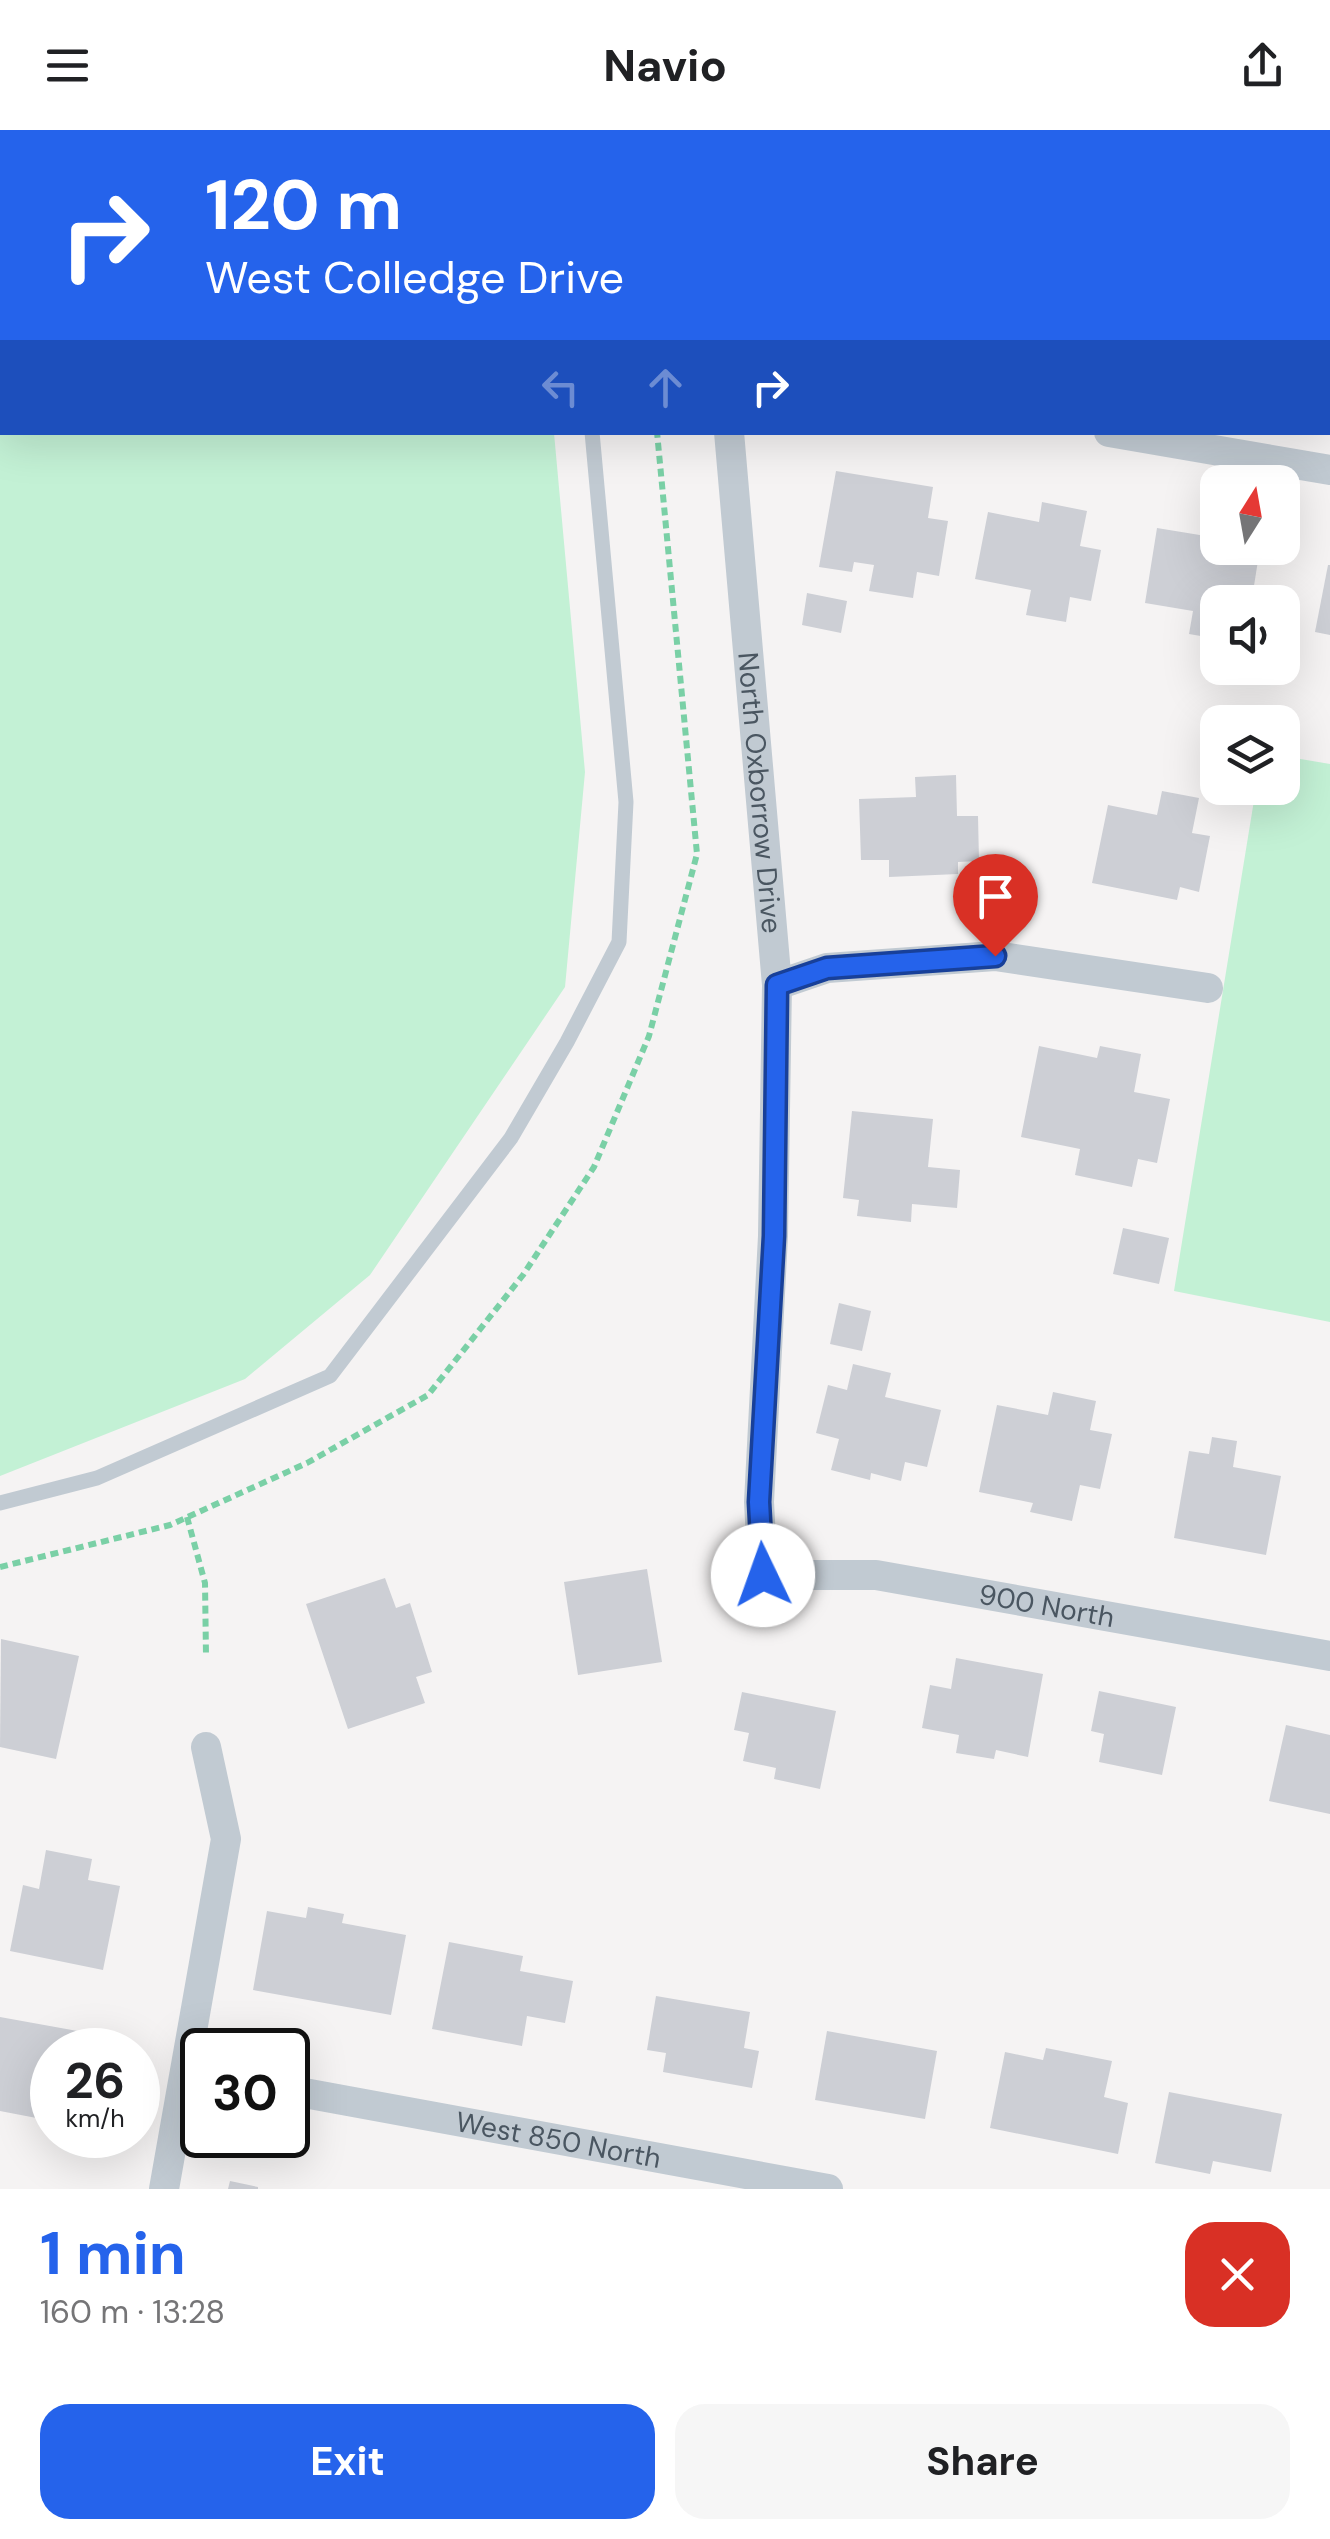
<!DOCTYPE html>
<meta charset="utf-8">
<style>
:root{--surface:#fff;--page:#f6f6f6;--text:#202124;--muted:#757577;--accent:#2563eb}
body{margin:0;font-family:"DM Sans",sans-serif;background:var(--page);color:var(--text);height:100vh;display:flex;flex-direction:column;font-size:38px;white-space:nowrap}
*{box-sizing:border-box;margin:0}
p{font-size:32px;color:var(--muted)}
.icon{flex:none;width:55px;height:55px;fill:none;stroke:currentColor;stroke-width:2;stroke-linecap:round;stroke-linejoin:round}
.map{position:relative;height:2059px;overflow:hidden}
.details{display:flex;flex-direction:column;background:var(--surface);flex:1}
.details>*{flex:none}
.hud{position:absolute;left:0px;top:0px;width:1330px;height:305px;box-shadow:0 10px 40px #0002;background:#2563eb;color:#fff;overflow:hidden}
.needle{width:65px;rotate:11deg}
.buttons{position:absolute;left:1200px;top:335px;display:grid;gap:20px}
.buttons a{display:grid;place-items:center;width:100px;height:100px;border-radius:20px;background:var(--surface);box-shadow:0 10px 40px #0002;font-size:50px}
.speed{position:absolute;left:30px;top:1898px;display:flex;gap:20px;font-size:50px;font-weight:700;text-align:center}
.speed>*{display:grid;place-content:center;width:130px;height:130px;border-radius:50%;background:var(--surface);box-shadow:0 10px 40px #0002;line-height:1}
.speed small{font-size:25px;font-weight:400}
.speed .limit{border:5px solid #111;border-radius:15px;background:#fff;color:#111}
.pin{position:absolute;display:grid;place-items:center;width:85px;height:85px;color:#fff;margin:-102px -42px;border-radius:50% 50% 50% 0;rotate:-45deg;box-shadow:0 0 10px #0007}
.pin .icon{rotate:45deg}
.me{position:absolute;width:110px;margin:-55px;rotate:357deg;stroke-linejoin:round;filter:drop-shadow(0 0 8px #0008)}
.turn{display:flex;align-items:center;gap:35px;height:210px;padding:0 40px;font-size:45px}
.turn .icon{width:130px;height:130px;stroke-width:2.5}
.turn b{display:block;font-size:70px;line-height:85px}
.lanes{display:flex;align-items:center;height:95px;padding:0 40px;background:#0003;justify-content:center;gap:50px;direction:ltr}
.lanes .off{opacity:.35}
.round{display:grid;place-items:center;flex:none;width:105px;height:105px;border-radius:30px;background:var(--page)}
.overview{display:flex;align-items:center;justify-content:space-between;height:170px;padding:0 40px}
h1{font-size:60px;font-weight:700;line-height:75px;color:var(--accent)}
.action{display:flex;gap:20px;margin-top:auto;padding:20px 40px}
.action a{flex:1;height:115px;border-radius:30px;background:var(--accent);color:#fff;font-size:40px;font-weight:700;line-height:115px;text-align:center}
.action a+a{background:var(--page);color:var(--text)}
header{display:flex;justify-content:space-between;align-items:center;height:130px;padding:0 40px;background:var(--surface);font-size:45px;font-weight:700}
.map>svg:first-child{display:block}
.green{fill:#c3f1d5}
.building{fill:#cdcfd5}
.lines{fill:none;stroke-linecap:round;stroke-linejoin:round}
.path{stroke:#7ad0a6;stroke-width:6;stroke-dasharray:8 5;stroke-linecap:butt}
.service{stroke:#c1cad2;stroke-width:15}
.minor{stroke:#c1cad2;stroke-width:30}
.route-casing{stroke:#184099;stroke-width:25}
.route{stroke:#2563eb;stroke-width:18}
.labels{text-anchor:middle;stroke-width:8;stroke-linejoin:round;paint-order:stroke}
.street-label{font-size:28px;fill:#4a5661;stroke:#fff}
</style>
<header><svg class="icon" aria-label="menu" viewBox="0 0 24 24"><path d="M4 6h16M4 12h16M4 18h16"/></svg>Navio<svg class="icon" aria-label="share" viewBox="0 0 24 24"><path d="M12 15V3M7 8l5-5 5 5M5 13v7h14v-7"/></svg></header>
<div class="map">
<svg width="1330" height="2059" viewBox="0 0 1330 2059">
<rect width="100%" height="100%" fill="#f5f3f3"/>
<!-- green -->
<g class="green">
<path d="M0,0H480L2,2V302L554,303L585,642L565,857L370,1145L245,1249L0,1346Z"/>
<path d="M1283,626L1330,634V1192L1174,1161L1256,658H1282Z"/>
</g>
<!-- building -->
<g class="building">
<path d="M836,341L933,357L928,388L948,391L939,446L917,442L913,468L869,461L874,435L854,432L852,442L819,437Z"/>
<path d="M1042,372L1087,381L1080,416L1101,420L1091,471L1070,467L1066,492L1026,485L1031,460L975,449L988,382L1039,392Z"/>
<path d="M1157,398L1218,408V418H1260L1253,462L1236,459L1234,472H1218V509L1189,504L1193,481L1145,473Z"/>
<path d="M1328,435H1330V505L1315,502Z"/>
<path d="M807,463L847,471L841,503L802,495Z"/>
<path d="M956,645L957,686H978L979,731L958,732V744L889,747V730H861L859,669L916,667L915,647Z"/>
<path d="M1162,661L1199,668L1192,703L1210,706L1199,762L1180,757L1177,770L1092,753L1108,675L1157,685Z"/>
<path d="M1039,916L1097,928L1100,916L1141,924L1134,962L1170,969L1157,1033L1138,1029L1132,1057L1075,1045L1080,1019L1021,1007Z"/>
<path d="M852,981L933,989L928,1037L960,1040L957,1078L912,1074L911,1092L857,1086L859,1070L843,1068Z"/>
<path d="M1123,1098L1169,1108L1159,1154L1113,1144Z"/>
<path d="M839,1173L871,1181L862,1221L830,1214Z"/>
<path d="M853,1234L891,1243L885,1267L941,1280L927,1337L905,1332L901,1351L871,1343L870,1350L831,1340L839,1309L816,1303L828,1255L847,1260Z"/>
<path d="M1053,1262L1096,1271L1090,1300L1112,1304L1100,1359L1080,1355L1072,1391L1030,1382L1033,1373L979,1362L997,1275L1048,1285Z"/>
<path d="M1212,1307L1237,1311L1233,1337L1281,1346L1266,1425L1174,1408L1189,1321L1209,1324Z"/>
<path d="M647,1439L662,1532L578,1545L564,1452Z"/>
<path d="M385,1448L396,1478L410,1473L432,1542L416,1547L425,1573L348,1599L306,1474Z"/>
<path d="M1,1509L79,1526L56,1629L0,1617Z"/>
<path d="M956,1528L1043,1544L1028,1627L996,1620L994,1629L956,1623L959,1605L922,1598L930,1555L951,1559Z"/>
<path d="M1099,1561L1176,1577L1162,1645L1099,1632L1104,1604L1091,1601Z"/>
<path d="M742,1562L836,1581L820,1659L774,1649L776,1638L743,1631L749,1603L734,1600Z"/>
<path d="M1286,1595L1330,1605V1684L1269,1671Z"/>
<path d="M46,1720L92,1729L88,1750L120,1756L103,1840L10,1821L23,1755L39,1759Z"/>
<path d="M308,1777L344,1784L342,1793L406,1805L391,1885L253,1860L267,1781L306,1788Z"/>
<path d="M449,1812L523,1826L520,1841L573,1851L565,1893L527,1886L522,1916L432,1899Z"/>
<path d="M656,1866L750,1882L744,1918L759,1921L752,1958L663,1942L666,1923L647,1920Z"/>
<path d="M0,1887L83,1902L80,1920H52V1991L0,1981Z"/>
<path d="M827,1901L937,1921L925,1989L815,1970Z"/>
<path d="M1046,1918L1112,1931L1104,1967L1128,1973L1118,2024L990,1998L1005,1922L1043,1930Z"/>
<path d="M1169,1962L1282,1984L1271,2042L1213,2031L1210,2044L1155,2033Z"/>
<path d="M230,2051L258,2057V2059H228Z"/>
</g>
<g class="lines">
<!-- path -->
<g class="path">
<path d="M592,0L593,2"/>
<path d="M187,1387L205,1453L206,1526"/>
<path d="M0,1437L170,1395L307,1333L428,1265L523,1145L594,1037L649,906L697,724L657,302"/>
</g>
<!-- service -->
<g class="service">
<path d="M511,0L512,2"/>
<path d="M0,1373L97,1348L330,1246L511,1008L567,912L619,812L626,672L592,302"/>
</g>
<!-- minor -->
<g class="minor">
<path d="M675,0L676,2"/>
<path id="s1" d="M729,302L777,855L773,1106L759,1372L763,1445H876L1330,1526"/>
<path d="M1109,302L1330,340"/>
<path d="M777,855L827,838L995,826L1208,858"/>
<path id="s2" d="M288,1960L828,2059"/>
<path d="M164,2059L226,1709L206,1617"/>
</g>
</g>
<g class="lines">
<defs>
<path id="route" d="M763,1445L759,1372L774,1106L777,855L827,838L995,826"/>
</defs>
<!-- route casing -->
<use href="#route" class="route-casing"/>
<!-- route -->
<use href="#route" class="route"/>
</g>
<g class="labels">
<!-- street labels -->
<g class="street-label">
<text dy="10" stroke="none"><textPath href="#s1" startOffset="362">North Oxborrow Drive</textPath></text>
<text dy="10" stroke="none"><textPath href="#s1" startOffset="1432">900 North</textPath></text>
<text dy="10" stroke="none"><textPath href="#s2" startOffset="275">West 850 North</textPath></text>
</g>
</g>
</svg>
<div class="buttons">
<a><svg class="needle" viewBox="-14 -14 28 28"><path d="M0-13l5 13h-10z" fill="#e53935"/><path d="M0 13l5-13h-10z" fill="#757577"/></svg></a>
<a><svg class="icon" aria-label="sound" viewBox="0 0 24 24"><path d="M4 9h4l5-4v14l-5-4H4zM17 9q2 3 0 6"/></svg></a>
<a><svg class="icon" aria-label="layers" viewBox="0 0 24 24"><path d="M12 4l9 5-9 5-9-5zM3 14l9 5 9-5"/></svg></a>
</div>
<div class="speed"><div>26<small>km/h</small></div><div class="limit">30</div></div>
<div class="pin" style="left:995px;top:826px;background:#d93025"><svg class="icon" aria-label="arrive" viewBox="0 0 24 24"><path d="M6 21V4h12l-3 4 3 4H6"/></svg></div>
<svg class="me" style="left:763px;top:1445px" viewBox="-20 -20 40 40"><circle r="19" fill="#fff"/><path d="M0-13L10 11 0 6-10 11z" fill="#2563eb"/></svg>
<div class="hud">
<div class="turn"><svg class="icon" aria-label="right" viewBox="0 0 24 24"><path d="M7 20v-9h11M14 6l5 5-5 5"/></svg><div><b>120 m</b>West Colledge Drive</div></div>
<div class="lanes"><svg class="icon off" aria-label="left" viewBox="0 0 24 24"><path d="M17 20v-9H6M10 6l-5 5 5 5"/></svg><svg class="icon off" aria-label="ahead" viewBox="0 0 24 24"><path d="M12 20V5M6 11l6-6 6 6"/></svg><svg class="icon" aria-label="right" viewBox="0 0 24 24"><path d="M7 20v-9h11M14 6l5 5-5 5"/></svg></div>
</div>
</div>
<section class="details">
<div class="overview"><div><h1>1 min</h1><p>160 m · 13:28</p></div><a class="round" style="background:#d93025;color:#fff"><svg class="icon" aria-label="close" viewBox="0 0 24 24"><path d="M6 6l12 12M18 6L6 18"/></svg></a></div>
<div class="action"><a>Exit</a><a>Share</a></div>
</section>
